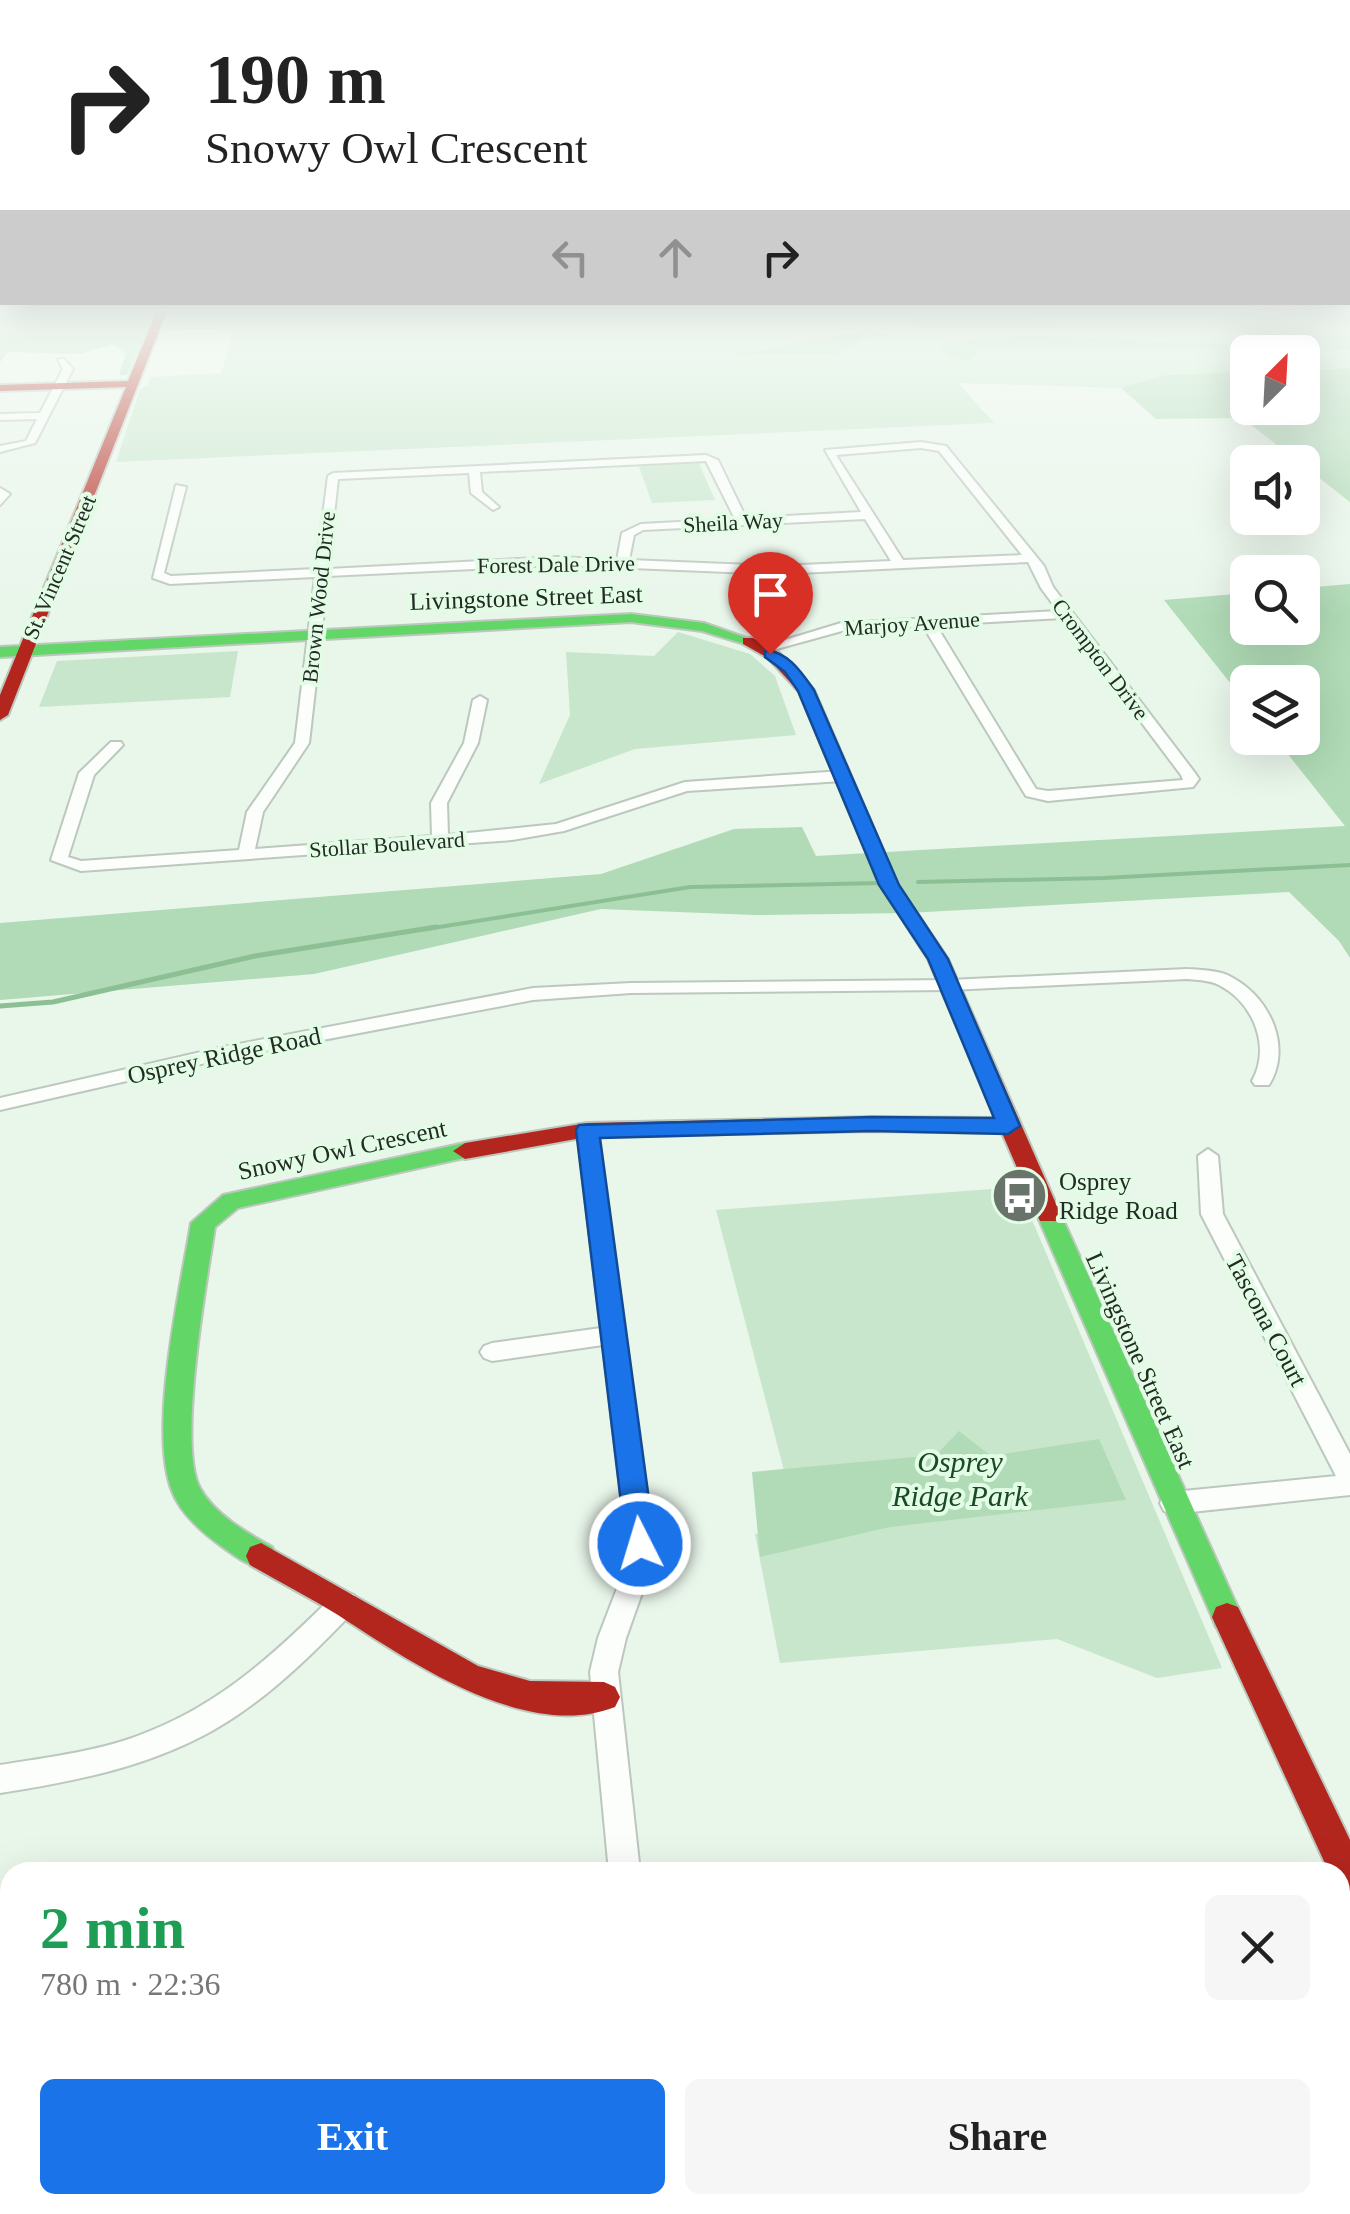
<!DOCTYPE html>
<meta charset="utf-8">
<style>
:root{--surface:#fff;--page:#f6f6f6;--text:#222;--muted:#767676;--accent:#1a73e8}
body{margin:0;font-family:Georgia,serif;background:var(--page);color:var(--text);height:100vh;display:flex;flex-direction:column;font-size:38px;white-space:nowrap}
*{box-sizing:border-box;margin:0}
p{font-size:32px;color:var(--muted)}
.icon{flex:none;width:55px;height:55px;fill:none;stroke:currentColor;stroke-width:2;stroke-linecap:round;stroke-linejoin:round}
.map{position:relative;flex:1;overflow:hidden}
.sheet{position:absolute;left:0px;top:1862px;width:1350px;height:352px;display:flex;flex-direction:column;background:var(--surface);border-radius:30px 30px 0 0;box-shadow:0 10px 40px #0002}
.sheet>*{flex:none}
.banner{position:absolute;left:0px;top:0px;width:1350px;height:305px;box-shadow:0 10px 40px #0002;background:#fff;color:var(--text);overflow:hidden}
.needle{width:65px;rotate:24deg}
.fabs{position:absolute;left:1230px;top:335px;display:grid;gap:20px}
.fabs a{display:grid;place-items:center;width:90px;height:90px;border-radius:15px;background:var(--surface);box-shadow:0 10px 40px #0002;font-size:50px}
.pin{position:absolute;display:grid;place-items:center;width:85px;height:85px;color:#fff;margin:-102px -42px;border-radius:50% 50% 50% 0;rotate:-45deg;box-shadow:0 0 10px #0007}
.pin .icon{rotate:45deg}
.me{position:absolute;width:110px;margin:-55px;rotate:355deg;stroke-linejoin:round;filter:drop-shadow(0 0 8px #0008)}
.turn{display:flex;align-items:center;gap:35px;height:210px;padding:0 40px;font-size:45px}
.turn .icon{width:130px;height:130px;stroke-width:2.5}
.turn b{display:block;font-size:70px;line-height:85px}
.lanes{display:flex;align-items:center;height:95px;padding:0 40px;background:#0003;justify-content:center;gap:50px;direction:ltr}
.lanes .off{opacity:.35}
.round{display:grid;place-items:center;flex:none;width:105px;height:105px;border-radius:15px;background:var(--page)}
.headline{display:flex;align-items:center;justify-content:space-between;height:170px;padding:0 40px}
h1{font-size:60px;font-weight:700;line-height:75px;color:#1e9e55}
.action{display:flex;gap:20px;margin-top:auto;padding:20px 40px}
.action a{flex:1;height:115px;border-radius:15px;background:var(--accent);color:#fff;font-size:40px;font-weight:700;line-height:115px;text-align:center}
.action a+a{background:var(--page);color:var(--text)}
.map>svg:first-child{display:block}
.green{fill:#c8e6cc}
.forest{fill:#b0dbb6}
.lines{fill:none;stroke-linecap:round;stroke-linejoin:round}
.stream-far1{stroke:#8dbf95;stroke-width:4}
.stream{stroke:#8dbf95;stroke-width:5}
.street-casing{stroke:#bcc7be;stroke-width:4}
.fast-casing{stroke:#bcc7be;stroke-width:4}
.jam-casing{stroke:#bcc7be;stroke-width:4}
.street{fill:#fcfefc;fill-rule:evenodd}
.fast{fill:#63d668;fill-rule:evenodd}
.jam{fill:#b3261e;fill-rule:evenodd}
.route{fill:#1a73e8;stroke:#114b97;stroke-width:2.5}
.labels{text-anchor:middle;stroke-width:8;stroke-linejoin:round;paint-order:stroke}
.far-street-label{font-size:22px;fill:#232c24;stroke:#e3fce6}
.street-label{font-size:25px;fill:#232c24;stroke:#e3fce6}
.poi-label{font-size:25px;fill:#232c24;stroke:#e3fce6;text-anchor:start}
.near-park-label{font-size:30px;font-style:italic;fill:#194a25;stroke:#e3fce6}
</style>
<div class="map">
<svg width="1350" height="2214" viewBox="0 0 1350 2214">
<rect width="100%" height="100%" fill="#e9f6ea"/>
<!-- green -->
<g class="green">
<path d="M176,308H1295L1350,316V368L1303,370L1302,352H1248L1247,372L1165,375L1121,388L958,383L994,423L116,462L140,389L147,386L151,377L221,373L234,328L163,331Z"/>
<path d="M698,461L715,500L652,503L638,464Z"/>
<path d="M678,632L750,654L775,676L796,735L635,749L539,784L570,715L566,652L654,656Z"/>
<path d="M238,651L230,697L39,707L57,661Z"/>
<path d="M1018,1187L1222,1668L1157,1678L1057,1639L780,1663L755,1534L799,1528L716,1210Z"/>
</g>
<!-- forest -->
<g class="forest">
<path d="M0,308H157L127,375H119L126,353L112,344L80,354L9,352L0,362Z"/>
<path d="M998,308L999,312C1059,332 1182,325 1250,325L1251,322L1149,311L1060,308H1164L1255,315L1350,336V349H981L970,361L948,356L937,346C1015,328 1102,340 1182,343C1212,344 1244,346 1273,340L1262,335L1216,329L914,328L912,320L925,309Z"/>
<path d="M871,330L892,335L859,340L857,345L830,355H732Z"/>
<path d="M1350,368V502L1242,418L1156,419L1121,388L1165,375L1247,372L1248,408H1302L1303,370Z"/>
<path d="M1350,584V958L1339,941L1289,892L907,913L755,915L601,909L314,974L0,1000V923L601,874L734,829L802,827L816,856L1345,826L1275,738H1302V682H1248L1247,704L1164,600L1247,593L1248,628H1302L1303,588Z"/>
<path d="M959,1431L991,1456L1099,1439L1126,1500L890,1527L760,1557L752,1472L936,1455Z"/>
</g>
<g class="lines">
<!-- stream-far1 -->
<g class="stream-far1">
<path d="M918,882L1104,878L1350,865"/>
<path d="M420,930L690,887L881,883"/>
</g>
<!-- stream -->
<path class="stream" d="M0,1006L53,1002L255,956L436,927"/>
<defs>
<g id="street">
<path d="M58,359H64L73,369L35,443L0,452V446L26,441L37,419L0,420V414L40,413L63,369Z"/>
<path d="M921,442L946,446L1044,566L1053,587L1195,773L1199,779L1193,787L1048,801L1026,796L923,626L842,631L762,653L755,649L841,623L1058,611L1041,588L1028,562L778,574L558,565L328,576L309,743L263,812L255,849L432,836L431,803L464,743L473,700L480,696L487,700L478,743L447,803L448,835L556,824L685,782L842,771L850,776L842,781L687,791L564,831L512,840L81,871L51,860L79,773L111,742H121L123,745L94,775L68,857L81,861L239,850L247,812L295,743L315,577L170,584L153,578L176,485L186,487L164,573L171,576L316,569L328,476L333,473L706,455L718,460L746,518L861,512L825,450ZM921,448L939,451L1022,555L903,560L836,455ZM706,461L735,519L641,524L622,533L617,560L558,557L328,569L338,479L469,473L471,493L493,510L499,507L482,492L480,472ZM865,519L891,561L778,566L629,560L634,535L643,530ZM1063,618L1181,775L1183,780L1048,791L1036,789L936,625Z"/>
<path d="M0,488L10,494L0,505Z"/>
<path d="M1187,969C1202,970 1220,970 1233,978C1271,999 1292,1048 1269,1085H1255L1252,1081C1271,1047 1254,1003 1219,985C1209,980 1197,980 1187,979L950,990L631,993L533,1000L223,1059L0,1110V1098L223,1047L533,988L631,983L950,980Z"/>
<path d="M587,1123L597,1130L653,1544L652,1565L626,1638L618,1672L640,1872H609L590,1672L598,1638L626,1565L627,1544L603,1345L492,1361L484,1358L480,1352L484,1346L492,1343L601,1328L577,1130Z"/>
<path d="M1208,1149L1218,1156L1223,1214L1350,1454V1495L1173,1514L1164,1511L1160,1503L1164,1495L1173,1492L1336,1476L1201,1214L1198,1156Z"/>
<path d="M344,1591L354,1595L358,1603L354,1611C318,1648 282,1685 239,1714C168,1763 84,1780 0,1793V1765C50,1757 103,1751 150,1731C223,1702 279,1650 334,1595Z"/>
</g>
<g id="fast">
<path d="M631,614L704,623L755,641L748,645L702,631L631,622L0,657V647Z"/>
<path d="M465,1143L477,1151L473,1156L238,1208L215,1227C207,1279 177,1446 200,1488C214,1514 247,1533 272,1547L276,1556L272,1565C253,1571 238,1558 224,1548C204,1534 181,1515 172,1491C148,1430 180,1290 191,1223L223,1195Z"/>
<path d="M1049,1207L1058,1209L1061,1215L1242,1617L1238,1627L1227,1631L1216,1627L1212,1617L1037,1215L1040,1209Z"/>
</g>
<g id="jam">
<path d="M158,308H168L8,715L0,720V695L126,387L0,391V385L128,381Z"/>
<path d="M743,638H753L778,652L814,690L898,885L948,959L1061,1215L1058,1221H1040L1002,1133L873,1131L587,1137L465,1159L453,1151L465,1143L587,1123L873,1117L996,1118L928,959L880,885L799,692L768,658L743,644Z"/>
<path d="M261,1543L478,1666L530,1681L604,1682L615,1687L620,1697L615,1707C526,1742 409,1661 338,1615C309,1597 279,1582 250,1565L246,1556L250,1547Z"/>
<path d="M1227,1603L1238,1607L1350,1840V1896L1340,1891V1872H1329L1212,1617L1216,1607Z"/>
</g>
</defs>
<!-- street casing -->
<use href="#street" class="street-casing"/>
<!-- fast casing -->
<use href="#fast" class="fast-casing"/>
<!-- jam casing -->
<use href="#jam" class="jam-casing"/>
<!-- street -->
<use href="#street" class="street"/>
<!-- fast -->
<use href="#fast" class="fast"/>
<!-- jam -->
<use href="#jam" class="jam"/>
</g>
<!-- sky -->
<linearGradient id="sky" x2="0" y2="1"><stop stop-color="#83b8c7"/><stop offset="0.5" stop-color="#f5fbf6"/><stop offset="1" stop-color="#f5fbf6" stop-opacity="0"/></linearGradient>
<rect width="1350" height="618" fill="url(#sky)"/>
<!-- route -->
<path class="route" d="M765,651C787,650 802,673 814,690L899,885L948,959L1020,1126L1008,1134L872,1131L600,1138L655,1544L651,1553L640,1557L630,1553L626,1544L576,1130L579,1125L872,1117L994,1118L928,959L879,885L798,691L785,672L765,657Z"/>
<!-- icons -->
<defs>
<symbol id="bus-disc" viewBox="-11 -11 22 22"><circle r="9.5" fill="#687369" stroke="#e3fce6"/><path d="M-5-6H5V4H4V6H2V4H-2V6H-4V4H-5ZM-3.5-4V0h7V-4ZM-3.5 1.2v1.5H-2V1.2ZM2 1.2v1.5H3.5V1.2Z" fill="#fff"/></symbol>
</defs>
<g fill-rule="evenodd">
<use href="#bus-disc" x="988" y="1164" width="63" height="63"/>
</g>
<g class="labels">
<!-- far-street labels -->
<g class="far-street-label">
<text transform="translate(733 522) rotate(-3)" y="8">Sheila Way</text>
<text transform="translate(556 564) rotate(-1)" y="8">Forest Dale Drive</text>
<text transform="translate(59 567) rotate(-67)" y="8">St. Vincent Street</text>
<text transform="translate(318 597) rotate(-84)" y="8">Brown Wood Drive</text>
<text transform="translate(912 623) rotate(-4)" y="8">Marjoy Avenue</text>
<text transform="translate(1101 659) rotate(53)" y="8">Crompton Drive</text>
<text transform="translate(387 844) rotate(-4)" y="8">Stollar Boulevard</text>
</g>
<!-- street labels -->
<g class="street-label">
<text transform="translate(526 597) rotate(-2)" y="9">Livingstone Street East</text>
<text transform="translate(224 1055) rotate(-12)" y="9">Osprey Ridge Road</text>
<text transform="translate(342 1149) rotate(-12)" y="9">Snowy Owl Crescent</text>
<text transform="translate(1267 1320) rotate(62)" y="9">Tascona Court</text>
<text transform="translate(1141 1360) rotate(66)" y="9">Livingstone Street East</text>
</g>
<!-- poi labels -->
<g class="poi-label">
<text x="1059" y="1190">Osprey<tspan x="1059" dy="29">Ridge Road</tspan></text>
</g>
<!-- near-park labels -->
<g class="near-park-label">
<text x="960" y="1472">Osprey<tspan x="960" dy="34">Ridge Park</tspan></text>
</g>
</g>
</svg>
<div class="fabs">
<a><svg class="needle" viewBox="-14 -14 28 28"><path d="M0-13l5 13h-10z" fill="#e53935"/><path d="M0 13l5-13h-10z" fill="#767676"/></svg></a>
<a><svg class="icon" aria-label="sound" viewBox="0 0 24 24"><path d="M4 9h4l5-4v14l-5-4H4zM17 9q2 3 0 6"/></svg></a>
<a><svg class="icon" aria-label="search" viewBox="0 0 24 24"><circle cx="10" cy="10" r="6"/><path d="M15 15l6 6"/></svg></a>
<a><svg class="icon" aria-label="layers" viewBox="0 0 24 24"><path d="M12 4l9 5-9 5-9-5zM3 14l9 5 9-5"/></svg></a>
</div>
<div class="pin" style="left:770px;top:654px;background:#d93025"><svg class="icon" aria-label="arrive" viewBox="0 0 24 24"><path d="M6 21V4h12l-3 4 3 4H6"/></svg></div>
<svg class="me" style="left:640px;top:1544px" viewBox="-20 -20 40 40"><circle r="17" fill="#1a73e8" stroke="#fff" stroke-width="3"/><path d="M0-11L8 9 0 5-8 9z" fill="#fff"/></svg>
<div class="banner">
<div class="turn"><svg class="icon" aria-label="right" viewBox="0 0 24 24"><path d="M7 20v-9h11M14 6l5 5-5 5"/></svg><div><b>190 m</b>Snowy Owl Crescent</div></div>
<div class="lanes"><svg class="icon off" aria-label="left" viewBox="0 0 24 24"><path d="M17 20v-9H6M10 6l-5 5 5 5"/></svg><svg class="icon off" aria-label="ahead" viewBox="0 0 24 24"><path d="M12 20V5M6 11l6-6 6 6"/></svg><svg class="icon" aria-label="right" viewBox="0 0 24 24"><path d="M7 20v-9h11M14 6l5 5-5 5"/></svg></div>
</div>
<section class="sheet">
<div class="headline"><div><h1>2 min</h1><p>780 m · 22:36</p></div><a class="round"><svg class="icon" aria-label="close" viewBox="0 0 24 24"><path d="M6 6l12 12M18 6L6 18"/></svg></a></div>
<div class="action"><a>Exit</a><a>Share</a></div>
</section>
</div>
